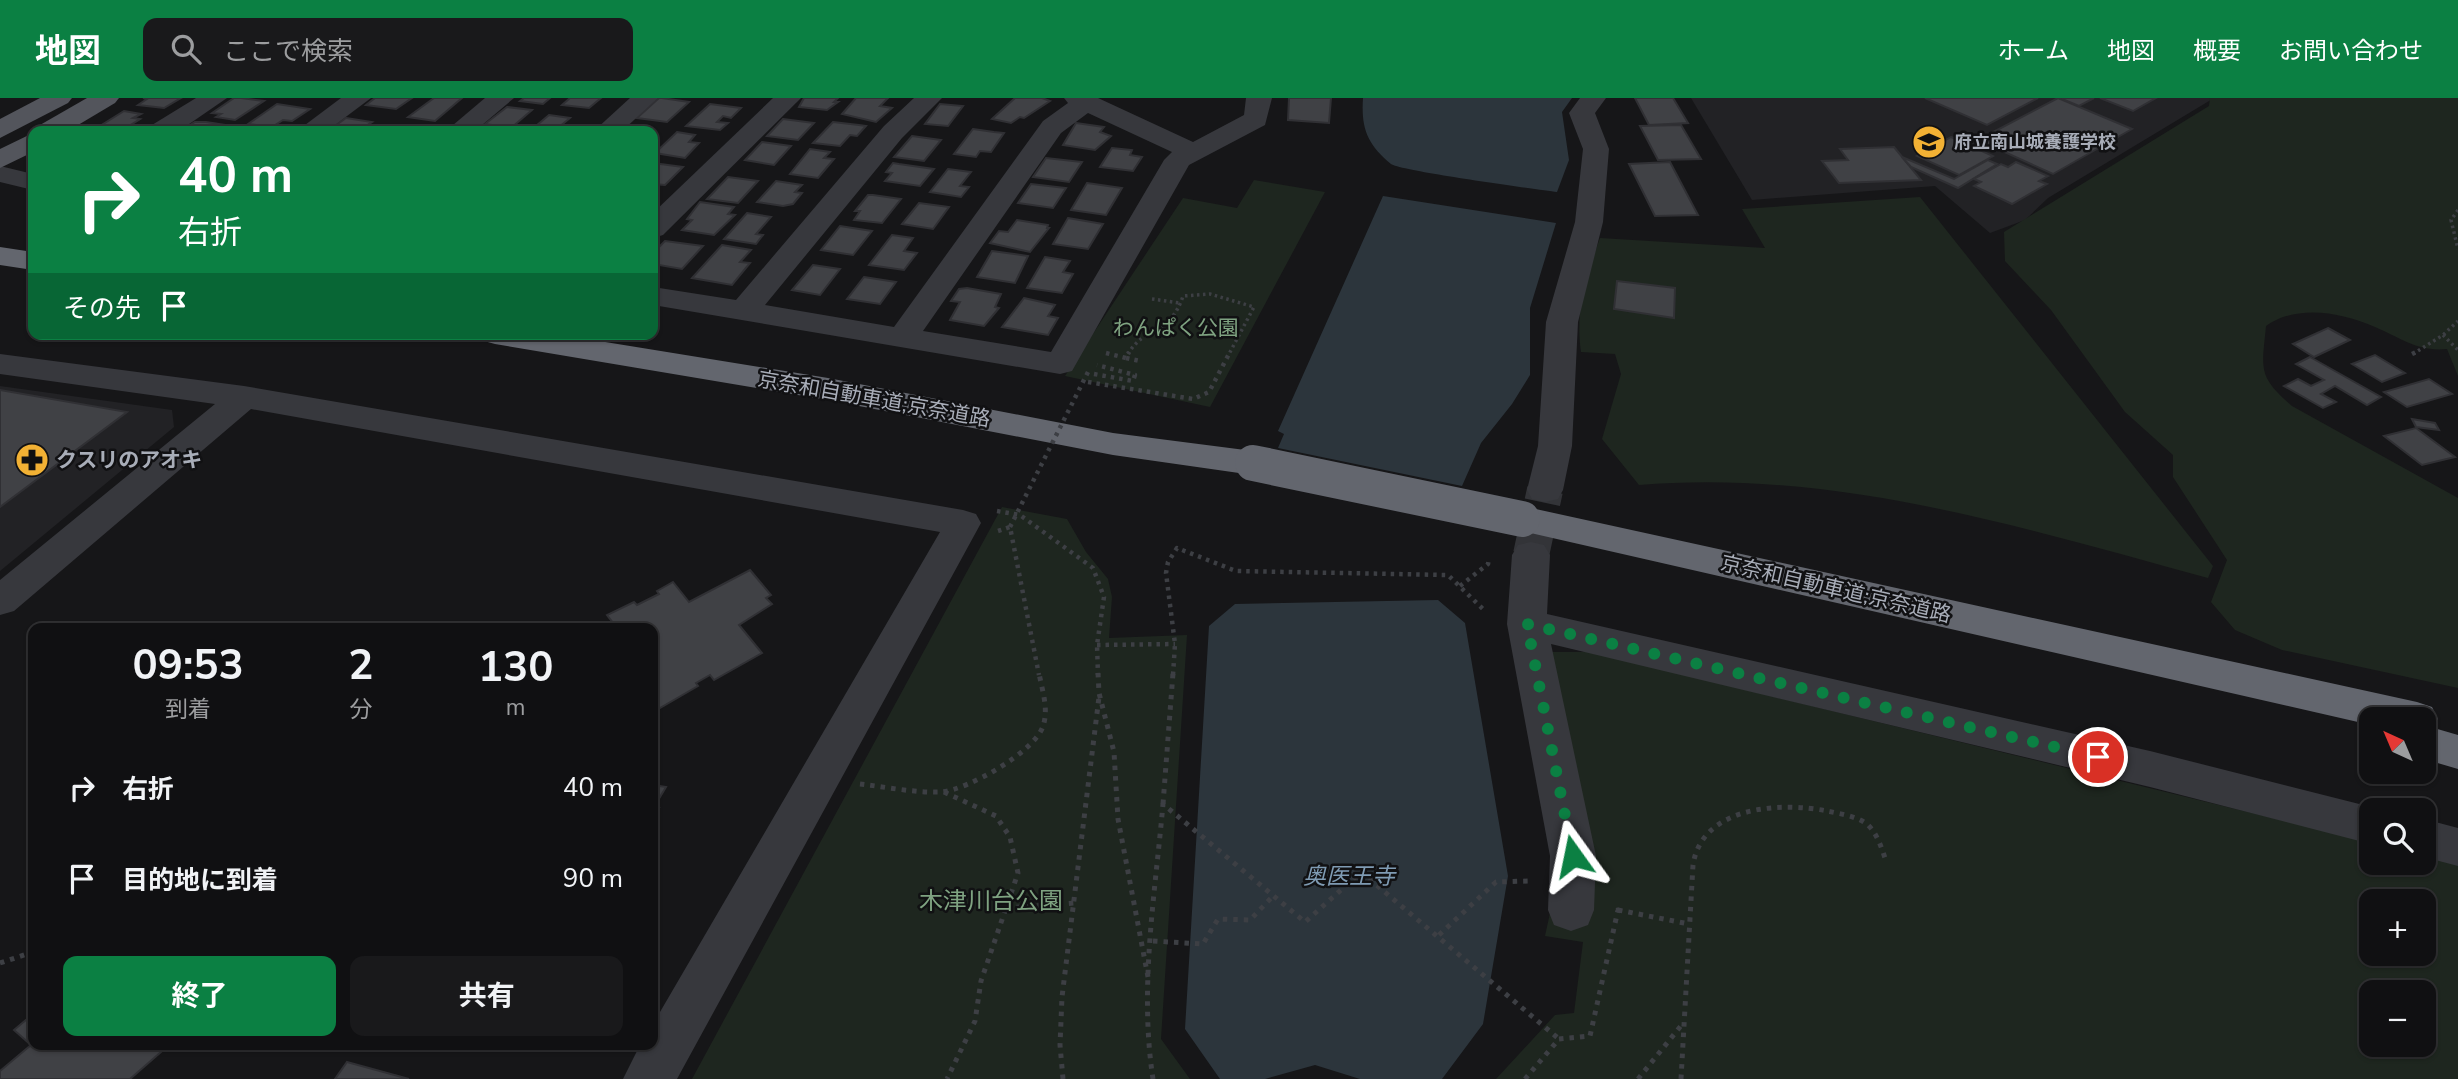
<!DOCTYPE html>
<html lang="ja">
<meta charset="utf-8">
<style>
:root{--surface:#101012;--page:#19191b;--text:#f1f3f6;--muted:#9c9d9f;--line:#303032;--accent:#0b8043}
body{margin:0;font-family:"Nunito Sans","Noto Sans JP",sans-serif;background:var(--page);color:var(--text);height:100vh;display:flex;flex-direction:column;font-size:26px;white-space:nowrap}
*{box-sizing:border-box;margin:0}
p{font-size:23px;color:var(--muted)}
.icon{flex:none;width:38px;height:38px;fill:none;stroke:currentColor;stroke-width:2;stroke-linecap:round;stroke-linejoin:round}
.map{position:relative;flex:1;overflow:hidden}
.panel{position:absolute;left:28px;top:525px;width:630px;height:427px;display:flex;flex-direction:column;background:var(--surface);border-radius:14px;box-shadow:0 2px 5px #0004,0 0 0 2px var(--line)}
.panel>*{flex:none}
.top-card{position:absolute;left:28px;top:28px;width:630px;height:214px;border-radius:14px;box-shadow:0 2px 5px #0004,0 0 0 2px var(--line);background:#0b8043;color:#fff;overflow:hidden}
.needle{width:46px;rotate:316deg}
.fabs{position:absolute;left:2359px;top:609px;display:grid;gap:14px}
.fabs a{display:grid;place-items:center;width:77px;height:77px;border-radius:14px;background:var(--surface);box-shadow:0 2px 5px #0004,0 0 0 2px var(--line);font-size:35px}
.pin{position:absolute;display:grid;place-items:center;width:60px;height:60px;color:#fff;margin:-30px;border:4px solid #fff;border-radius:50%;box-shadow:0 2px 7px #0007}
.me{position:absolute;width:77px;margin:-38px;rotate:348deg;stroke-linejoin:round;filter:drop-shadow(0 0 5px #0008)}
.turn{display:flex;align-items:center;gap:24px;height:147px;padding:0 35px;font-size:32px}
.turn .icon{width:91px;height:91px;stroke-width:2.5}
.turn b{display:block;font-size:49px;line-height:60px}
.then{display:flex;align-items:center;height:66px;padding:0 35px;background:#0003;gap:14px;font-size:26px}
.eta{display:flex;justify-content:space-evenly;align-items:center;height:119px;text-align:center}
.eta b{font-size:42px;font-weight:700;line-height:49px}
.primary-button{display:flex;gap:14px;margin-top:auto;padding:14px 35px}
.primary-button a{flex:1;height:80px;border-radius:14px;background:var(--accent);color:#fff;font-size:28px;font-weight:700;line-height:80px;text-align:center}
.primary-button a+a{background:var(--page);color:var(--text)}
ul{padding:0;list-style:none}
li{display:flex;align-items:center;gap:21px;height:91px;padding:0 35px}
li div{flex:1}
li b{display:block;font-size:26px}
li em{font-style:normal}
header{display:flex;align-items:center;gap:42px;box-sizing:border-box;height:98px;padding:0 35px;background:var(--accent);color:#fff}
header strong{font-size:33px}
nav{display:flex;gap:38px;margin-inline-start:auto;font-size:24px}
.search{width:490px;height:63px;background:var(--page);display:flex;align-items:center;gap:18px;box-sizing:border-box;padding:0 24px;border-radius:14px;color:var(--muted);font-size:26px}
.map>svg:first-child{display:block}
.built{fill:#222225}
.green{fill:#1e261f;fill-rule:evenodd}
.water{fill:#2c353c}
.building{fill:#404145;stroke:#303034;stroke-width:2}
.lines{fill:none;stroke-linecap:round;stroke-linejoin:round}
.minor-tunnel{stroke:#333438;stroke-width:36;stroke-dasharray:36 18;stroke-linecap:butt}
.path-far2{stroke:#3d3f44;stroke-width:3.5;stroke-dasharray:2.5 3.5;stroke-linecap:butt}
.path-far1{stroke:#3d3f44;stroke-width:4.5;stroke-dasharray:3.5 5;stroke-linecap:butt}
.path{stroke:#3d3f44;stroke-width:5;stroke-dasharray:4.5 6;stroke-linecap:butt}
.minor{fill:#37383d;fill-rule:evenodd}
.major{fill:#53555c;fill-rule:evenodd}
.highway{fill:#63666e;fill-rule:evenodd}
.path-bridge{stroke:#3d3f44;stroke-width:4.5;stroke-dasharray:3.5 5;stroke-linecap:butt}
.highway-bridge{stroke:#63666e;stroke-width:36}
.route{stroke:#0b8043;stroke-width:12;stroke-dasharray:0 21.6}
.labels{text-anchor:middle;stroke-width:5;stroke-linejoin:round;paint-order:stroke}
.far-poi-label{font-size:18px;font-weight:bold;fill:#a8adb8;stroke:#111113;text-anchor:start}
.park-label{font-size:21px;fill:#7fa381;stroke:#111113}
.street-label{font-size:21px;fill:#a8adb8;stroke:#111113}
.poi-label{font-size:21px;font-weight:bold;fill:#a8adb8;stroke:#111113;text-anchor:start}
.water-label{font-size:23px;font-style:italic;fill:#7f9bb3;stroke:#111113}
.near-park-label{font-size:24px;fill:#7fa381;stroke:#111113}
</style>
<header>
<strong>地図</strong>
<div class="search"><svg class="icon" aria-label="search" viewBox="0 0 24 24"><circle cx="10" cy="10" r="6"/><path d="M15 15l6 6"/></svg>ここで検索</div>
<nav><a>ホーム</a><a>地図</a><a>概要</a><a>お問い合わせ</a></nav>
</header>
<div class="map">
<svg width="2458" height="981" viewBox="0 0 2458 981">
<rect width="100%" height="100%" fill="#161618"/>
<!-- built -->
<g class="built">
<path d="M1691,0H2214L2048,100L2025,122L1990,135L1935,88L1752,102Z"/>
<path d="M0,288L172,312L174,329L0,473Z"/>
</g>
<!-- green -->
<g class="green">
<path d="M2210,0H2458V278L2447,251C2418,254 2401,240 2375,229C2341,214 2297,206 2266,228C2262,271 2257,278 2292,308L2458,400V590L2282,552L2235,532L2211,504L2227,462L2173,379V357L2125,314L2051,212L2005,163L2004,134L2209,8Z"/>
<path d="M1254,82L1325,94L1210,309L1065,278L1183,100L1237,110Z"/>
<path d="M1920,99L2213,468L2208,480C2021,429 1835,371 1639,387L1602,341L1621,276L1615,256L1581,254C1575,213 1586,179 1600,140L1765,150L1742,111Z"/>
<path d="M1002,409L1067,421L1086,454L1108,481L1112,499L1109,540L1187,537L1161,941L1190,981H692Z"/>
<path d="M1520,554H1590L2371,744V765H2424V755L2458,763V981H1496L1555,917L1574,915L1583,844L1545,838L1557,783ZM2371,803H2424V856H2371ZM2371,894H2424V947H2371Z"/>
</g>
<!-- water -->
<g class="water">
<path d="M1363,0H1572L1562,14L1569,62L1557,94C1534,91 1401,73 1391,66C1367,46 1361,30 1363,0Z"/>
<path d="M1383,98L1556,125L1530,210V277L1512,306L1481,345L1462,388L1278,350L1284,336L1278,333Z"/>
<path d="M1438,502L1465,525L1508,778L1483,926L1442,981H1360L1315,967L1265,981H1220L1185,931L1209,528L1235,506Z"/>
</g>
<!-- building -->
<g class="building">
<path d="M143,0H181L164,10L138,7L147,1Z"/>
<path d="M234,0H241L264,3L235,22L216,19L221,16L212,15Z"/>
<path d="M375,0H412L396,11L366,7Z"/>
<path d="M434,0H462L435,23L408,19Z"/>
<path d="M524,0H550L543,6L520,3Z"/>
<path d="M570,0H601L589,10L562,7Z"/>
<path d="M659,0H662L689,4L667,24L637,20Z"/>
<path d="M804,0H838L834,4H838L827,12L799,9Z"/>
<path d="M856,0H888L880,8L892,10L876,24L842,16Z"/>
<path d="M1015,0H1042L1050,3L1024,20L1020,19L1011,25L992,21Z"/>
<path d="M1289,0H1331L1329,25L1288,22Z"/>
<path d="M1635,0H1673L1688,25L1649,27Z"/>
<path d="M1925,0H2038L1987,27Z"/>
<path d="M2058,0L2132,31L2053,76L1978,42Z"/>
<path d="M2064,0H2094L2079,8L2062,1Z"/>
<path d="M2100,0H2156L2133,13Z"/>
<path d="M277,6L310,11L292,23L283,22L272,29L248,26Z"/>
<path d="M710,6L741,10L731,20L723,18L717,24L728,25L720,32L686,28Z"/>
<path d="M940,6L963,8L948,28L925,26Z"/>
<path d="M507,9L532,12L511,30L485,26Z"/>
<path d="M124,13L141,16L133,20L140,21L121,33H92Z"/>
<path d="M549,17L570,20L559,29H564L559,33H530Z"/>
<path d="M346,20L372,24L358,33H328Z"/>
<path d="M783,21L814,25L798,42L767,38Z"/>
<path d="M195,24H206L226,27L216,33H180Z"/>
<path d="M833,24L859,27L866,28L857,38L850,37L840,48L813,45Z"/>
<path d="M1076,25L1104,29L1100,34L1111,38L1095,52L1063,47Z"/>
<path d="M394,27L421,31L386,33Z"/>
<path d="M625,27L654,31L618,33Z"/>
<path d="M1681,27L1701,61L1658,62L1640,28Z"/>
<path d="M973,31L994,34L1004,35L991,54L980,53L976,59L954,56Z"/>
<path d="M677,34L695,37L689,44L699,45L685,60L655,55Z"/>
<path d="M912,38L941,42L924,63L894,59Z"/>
<path d="M1951,39L1993,58L1959,77L1917,58Z"/>
<path d="M762,44L791,48L774,67L745,62Z"/>
<path d="M1894,49L1921,82L1839,85L1822,63L1848,62L1840,51Z"/>
<path d="M1112,50L1132,52L1130,57L1142,59L1133,73L1100,69Z"/>
<path d="M810,51L830,54L824,60L834,61L818,80L790,76Z"/>
<path d="M1902,59L1954,81L1988,62L1997,66L1958,90L1911,69Z"/>
<path d="M1046,60L1082,64L1069,84L1033,79Z"/>
<path d="M1670,64L1698,117L1655,118L1629,66Z"/>
<path d="M2016,64L2048,78L2039,83L2047,86L2012,106L1974,88L1981,84L1974,81L2001,66L2008,69Z"/>
<path d="M653,65L683,69L665,87L653,86Z"/>
<path d="M893,65L899,66L934,71L920,88L885,83L892,75L886,74Z"/>
<path d="M948,71L971,74L960,88L969,89L961,99L930,94Z"/>
<path d="M728,79L758,83L738,105L707,101Z"/>
<path d="M776,83L802,87L795,94L802,95L793,106L783,108L757,104Z"/>
<path d="M1087,85L1122,90L1106,117L1071,112Z"/>
<path d="M1031,86L1066,90L1053,110L1018,105Z"/>
<path d="M868,97H873L901,101L882,125L854,122L860,113H855Z"/>
<path d="M700,104L734,109L728,116L735,117L714,137L682,132L692,122L687,121Z"/>
<path d="M919,105L949,109L933,131L902,126Z"/>
<path d="M747,115L771,119L756,136L763,137L756,146L724,141Z"/>
<path d="M1068,120L1103,126L1088,151L1053,146Z"/>
<path d="M1017,122L1048,127L1047,130H1049L1030,154L990,145L999,133L1008,134Z"/>
<path d="M840,128L872,133L853,157L821,152Z"/>
<path d="M892,137L913,140L904,153L917,155L904,172L869,167Z"/>
<path d="M665,143L703,148L682,171L653,166V155Z"/>
<path d="M722,147L751,152L740,164L750,165L732,187L692,180Z"/>
<path d="M992,153L1028,158L1015,185L977,179Z"/>
<path d="M1045,159L1070,163L1063,174L1073,176L1062,195L1027,190Z"/>
<path d="M813,167L840,171L820,197L792,192Z"/>
<path d="M864,179L896,184L880,206L847,201Z"/>
<path d="M1617,183L1675,190L1674,220L1614,211Z"/>
<path d="M967,190L1001,196L995,209L999,210L984,228L950,222L960,204L951,203L959,191Z"/>
<path d="M1024,200L1055,207L1048,218L1058,220L1048,237L1002,229Z"/>
<path d="M2328,230L2350,242L2314,259L2293,246Z"/>
<path d="M2375,257L2405,275L2382,284L2352,266Z"/>
<path d="M2310,259L2381,299L2367,307L2335,288L2321,296L2336,304L2323,310L2284,288L2298,281L2311,288L2324,282L2296,266Z"/>
<path d="M2429,281L2452,296L2407,309L2384,294Z"/>
<path d="M0,292L127,314L0,409Z"/>
<path d="M2412,321L2435,325L2439,332L2416,329Z"/>
<path d="M2416,330L2455,359L2422,367L2384,338Z"/>
<path d="M750,472L771,497L766,500L772,506L739,527L762,555L714,582L710,577L696,585L698,588L653,614V530H617L607,517L634,504L637,507L659,496L657,493L673,484L689,504Z"/>
<path d="M653,687L666,689L654,709L659,710L653,719Z"/>
<path d="M33,916V947H169L130,981H0V973L31,947L14,932Z"/>
<path d="M347,964L409,981H335Z"/>
</g>
<g class="lines">
<!-- minor-tunnel -->
<path class="minor-tunnel" d="M1531,457L1545,392"/>
<!-- path-far2 -->
<g class="path-far2">
<path d="M2458,112L2451,122L2458,151"/>
<path d="M1152,201L1180,205"/>
<path d="M2443,237L2458,252"/>
<path d="M1128,256C1145,227 1170,238 1183,198L1210,196L1254,209L1229,256"/>
<path d="M2413,256L2443,237L2458,223"/>
</g>
<!-- path-far1 -->
<g class="path-far1">
<path d="M1106,255L1126,260L1129,254"/>
<path d="M2412,256L2416,254"/>
<path d="M1126,260L1140,263"/>
<path d="M1094,276L1133,283L1135,277L1097,267"/>
<path d="M1088,284L1193,301L1209,294L1230,254"/>
<path d="M997,413L1020,417L1093,470L1104,499L1097,547L1098,577"/>
<path d="M998,433L1010,429L1039,577"/>
<path d="M1460,488L1488,466L1489,461"/>
<path d="M1097,547L1175,546"/>
<path d="M1173,577L1175,546L1166,475L1168,464L1177,450L1236,473L1448,477L1486,514"/>
</g>
<!-- path -->
<g class="path">
<path d="M1098,575L1099,595L1114,654L1118,721L1148,879"/>
<path d="M860,686C886,689 915,695 941,694C967,692 1035,654 1043,628C1049,611 1042,592 1039,575"/>
<path d="M944,694L996,718L1010,739L1018,775L981,883L975,923L947,981"/>
<path d="M1163,706L1173,575"/>
<path d="M1006,810L1075,805"/>
<path d="M1618,812L1689,826"/>
<path d="M1439,837L1496,784L1529,783"/>
<path d="M1153,843L1203,846L1218,821L1250,822L1274,797"/>
<path d="M0,865L33,854"/>
<path d="M1063,981L1060,947L1062,899L1099,599"/>
<path d="M1153,981C1139,890 1155,797 1163,706L1305,824L1361,774L1559,941"/>
<path d="M1525,981L1559,941L1590,938L1618,812L1614,813"/>
<path d="M1638,981L1684,924"/>
<path d="M1681,981L1693,767C1702,707 1782,704 1827,713C1841,716 1857,718 1868,727C1877,736 1881,748 1885,760"/>
</g>
<!-- minor -->
<g class="minor">
<path d="M196,0H227L179,33H148L152,27Z"/>
<path d="M341,0H371L327,33H297Z"/>
<path d="M485,0H514L475,33H446Z"/>
<path d="M630,0H658L622,33H594Z"/>
<path d="M773,0H801L663,137L653,140V115Z"/>
<path d="M914,0H942L902,40L765,207L894,229L1043,23L1068,5L1064,0H1098L1193,44L1244,17L1246,0H1272L1265,27L1189,67L1072,273L1060,276L653,207V189L736,202L884,28ZM1088,15L1172,54L1164,62L1051,254L923,233L1061,35Z"/>
<path d="M1580,0H1606L1595,15L1609,51L1603,124L1578,224L1572,348L1563,392L1558,401L1545,404L1532,401L1527,392L1538,348L1546,224L1575,124L1583,51L1569,15Z"/>
<path d="M0,68L33,76V92L0,84Z"/>
<path d="M0,256L244,288L963,412L976,416L981,425L677,981H623L640,947H653V926L940,434L251,311L14,513L0,517V482L215,306L0,276Z"/>
<path d="M1531,444L1544,447L1550,457L1547,516L2150,653L2383,712H2371V746L2150,689L1551,546L1596,758L1594,812L1588,827L1571,833L1554,827L1548,812L1550,758L1507,526L1512,457L1518,447Z"/>
<path d="M2424,721L2458,730V768L2424,759Z"/>
</g>
<!-- major -->
<g class="major">
<path d="M40,0H72L68,5L0,40V21Z"/>
<path d="M87,0H119L115,5L68,33H36L40,27Z"/>
<path d="M33,35V54L0,70V51Z"/>
</g>
<!-- highway -->
<g class="highway">
<path d="M0,149L33,154V172L0,167Z"/>
<path d="M479,236H556L828,280L1113,335L1253,353L1265,357L1271,365L1265,373L1253,377L1113,357L828,302L495,246L484,243Z"/>
<path d="M1522,408L2417,604L2432,609L2438,621L2434,630L2458,637V671L2424,661V621H2371V627L1509,430L1504,421L1509,412Z"/>
</g>
<!-- path-bridge -->
<path class="path-bridge" d="M1010,429L1088,274"/>
<!-- highway-bridge -->
<path class="highway-bridge" d="M1253,365L1522,421"/>
</g>
<g class="lines">
<!-- route -->
<path class="route" d="M1573,758L1527,526L2098,659"/>
</g>
<!-- icons -->
<defs>
<symbol id="school-disc" viewBox="-11 -11 22 22"><circle r="9.5" fill="#f2b134" stroke="#111113"/><path d="M0-5L7-2L0 1L-7-2ZM-4 1L0 2.5L4 1V4Q0 6-4 4Z" fill="#111"/></symbol>
<symbol id="pharmacy-disc" viewBox="-11 -11 22 22"><circle r="9.5" fill="#f2b134" stroke="#111113"/><path d="M-2-6h4v4h4v4h-4v4h-4v-4h-4v-4h4Z" fill="#111"/></symbol>
</defs>
<g fill-rule="evenodd">
<use href="#school-disc" x="1910" y="25" width="38" height="38"/>
<use href="#pharmacy-disc" x="13" y="343" width="38" height="38"/>
</g>
<g class="labels">
<!-- far-poi labels -->
<g class="far-poi-label">
<text x="1954" y="50">府立南山城養護学校</text>
</g>
<!-- park labels -->
<g class="park-label">
<text x="1176" y="237">わんぱく公園</text>
</g>
<!-- street labels -->
<g class="street-label">
<text transform="translate(874 301) rotate(10)" y="7">京奈和自動車道;京奈道路</text>
<text transform="translate(1836 491) rotate(13)" y="7">京奈和自動車道;京奈道路</text>
</g>
<!-- poi labels -->
<g class="poi-label">
<text x="56" y="369">クスリのアオキ</text>
</g>
<!-- water labels -->
<g class="water-label">
<text x="1349" y="786">奥医王寺</text>
</g>
<!-- near-park labels -->
<g class="near-park-label">
<text x="991" y="811">木津川台公園</text>
</g>
</g>
</svg>
<div class="fabs">
<a><svg class="needle" viewBox="-14 -14 28 28"><path d="M0-13l5 13h-10z" fill="#e53935"/><path d="M0 13l5-13h-10z" fill="#9c9d9f"/></svg></a>
<a><svg class="icon" aria-label="search" viewBox="0 0 24 24"><circle cx="10" cy="10" r="6"/><path d="M15 15l6 6"/></svg></a>
<a>+</a>
<a>−</a>
</div>
<div class="pin" style="left:2098px;top:659px;background:#d93025"><svg class="icon" aria-label="arrive" viewBox="0 0 24 24"><path d="M6 21V4h12l-3 4 3 4H6"/></svg></div>
<svg class="me" style="left:1573px;top:758px" viewBox="-20 -20 40 40"><path d="M0-17L14 15 0 8-14 15z" fill="#0b8043" stroke="#fff" stroke-width="4"/></svg>
<div class="top-card">
<div class="turn"><svg class="icon" aria-label="right" viewBox="0 0 24 24"><path d="M7 20v-9h11M14 6l5 5-5 5"/></svg><div><b>40 m</b>右折</div></div>
<div class="then">その先<svg class="icon" aria-label="arrive" viewBox="0 0 24 24"><path d="M6 21V4h12l-3 4 3 4H6"/></svg></div>
</div>
<section class="panel">
<div class="eta">
<div><b>09:53</b><p>到着</p></div>
<div><b>2</b><p>分</p></div>
<div><b>130</b><p>m</p></div>
</div>
<ul>
<li><svg class="icon" aria-label="right" viewBox="0 0 24 24"><path d="M7 20v-9h11M14 6l5 5-5 5"/></svg><div><b>右折</b></div><em>40 m</em></li>
<li><svg class="icon" aria-label="arrive" viewBox="0 0 24 24"><path d="M6 21V4h12l-3 4 3 4H6"/></svg><div><b>目的地に到着</b></div><em>90 m</em></li>
</ul>
<div class="primary-button"><a>終了</a><a>共有</a></div>
</section>
</div>
